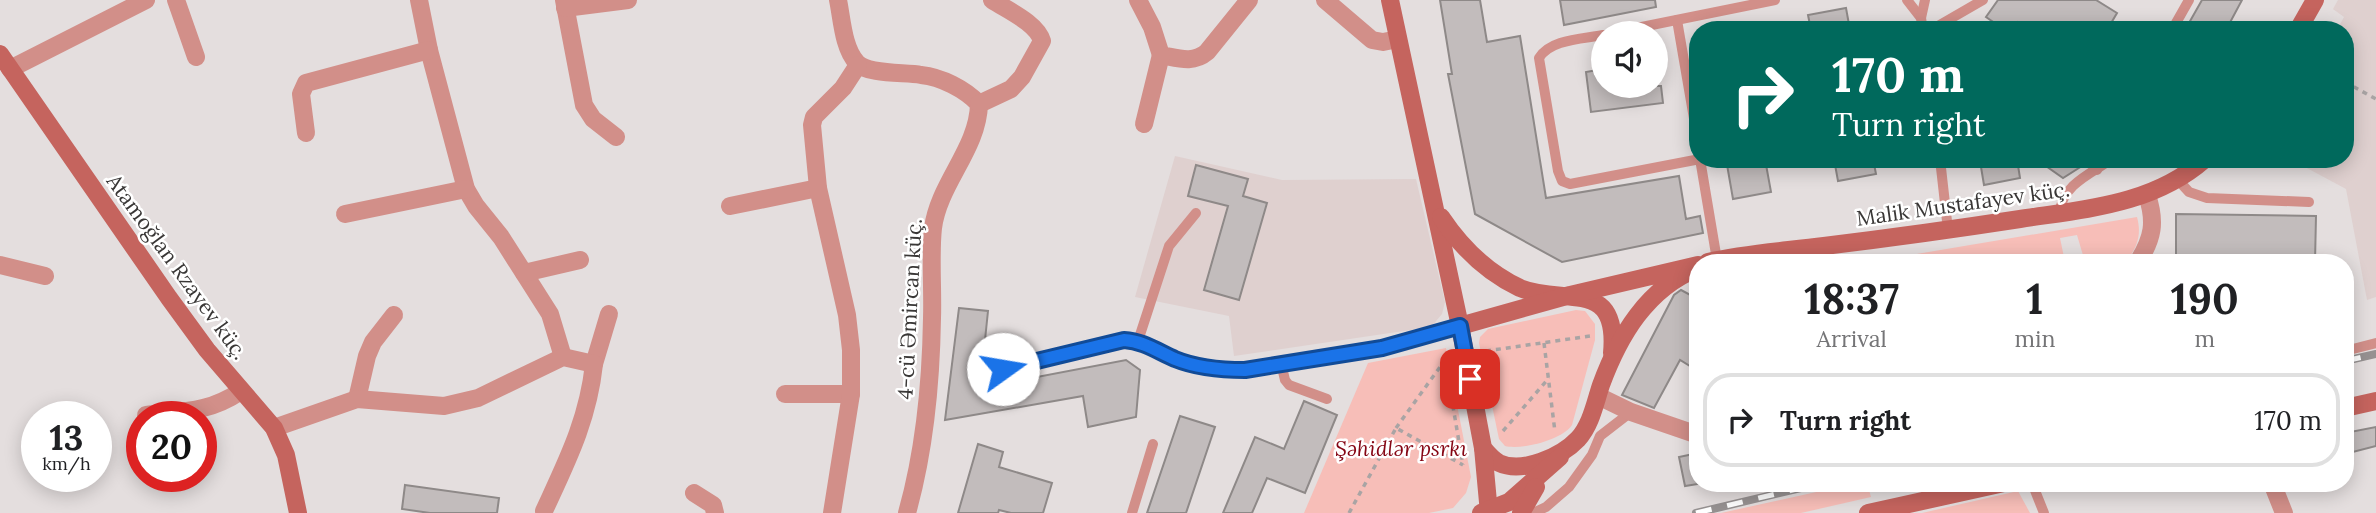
<!DOCTYPE html>
<meta charset="utf-8">
<style>
:root{--surface:#fff;--page:#f6f6f6;--text:#202124;--muted:#757577;--line:#e0e0e0}
body{margin:0;font-family:Lora,serif;background:var(--page);color:var(--text);height:100vh;display:flex;flex-direction:column;font-size:26px;white-space:nowrap}
*{box-sizing:border-box;margin:0}
p{font-size:23px;color:var(--muted)}
.icon{flex:none;width:38px;height:38px;fill:none;stroke:currentColor;stroke-width:2;stroke-linecap:round;stroke-linejoin:round}
.map{position:relative;flex:1;overflow:hidden}
.side{position:absolute;left:1689px;top:254px;width:665px;height:238px;display:flex;flex-direction:column;background:var(--surface);border-radius:28px;box-shadow:0 4px 18px #0003}
.side>*{flex:none}
.banner{position:absolute;left:1689px;top:21px;width:665px;height:147px;border-radius:28px;box-shadow:0 4px 18px #0003;background:#00695c;color:#fff;overflow:hidden}
.controls{position:absolute;left:1591px;top:21px;display:grid;gap:14px}
.controls a{display:grid;place-items:center;width:77px;height:77px;border-radius:50%;background:var(--surface);box-shadow:0 4px 18px #0003;font-size:35px}
.speed{position:absolute;left:21px;top:401px;display:flex;gap:14px;font-size:35px;font-weight:700;text-align:center}
.speed>*{display:grid;place-content:center;width:91px;height:91px;border-radius:50%;background:var(--surface);box-shadow:0 4px 18px #0003;line-height:1}
.speed small{font-size:18px;font-weight:400}
.speed .limit{border:10px solid #d22;background:#fff;color:#111}
.pin{position:absolute;display:grid;place-items:center;width:60px;height:60px;color:#fff;margin:-30px;border-radius:14px;box-shadow:0 4px 10px #0006}
.me{position:absolute;width:77px;margin:-38px;rotate:77deg;stroke-linejoin:round;filter:drop-shadow(0 0 5px #0008)}
.turn{display:flex;align-items:center;gap:24px;height:147px;padding:0 28px;font-size:32px}
.turn .icon{width:91px;height:91px;stroke-width:2.5}
.turn b{display:block;font-size:49px;line-height:60px}
.eta{display:flex;justify-content:space-evenly;align-items:center;height:119px;text-align:center}
.eta b{font-size:42px;font-weight:700;line-height:49px}
ul{padding:0;list-style:none}
li{display:flex;align-items:center;gap:21px;height:94px;margin:0 14px 10px;padding:0 14px;border:4px solid var(--line);border-radius:28px}
li div{flex:1}
li b{display:block;font-size:26px}
li em{font-style:normal}
.map>svg:first-child{display:block}
.built{fill:#dfd0cf}
.green{fill:#f7beb8}
.building{fill:#c2bcbc;stroke:#8e8988;stroke-width:2}
.lines{fill:none;stroke-linecap:round;stroke-linejoin:round}
.path{stroke:#a9a4a4;stroke-width:3.5;stroke-dasharray:5 5;stroke-linecap:butt}
.lane{stroke:#d28f89;stroke-width:10}
.street{stroke:#d28f89;stroke-width:18}
.secondary{stroke:#c5645e;stroke-width:18}
.rail-casing{stroke:#969191;stroke-width:8}
.rail{stroke:#fff;stroke-width:5;stroke-dasharray:16;stroke-linecap:butt}
.route-casing{stroke:#114b97;stroke-width:18}
.route{stroke:#1a73e8;stroke-width:12}
.labels{text-anchor:middle;stroke-width:5;stroke-linejoin:round;paint-order:stroke}
.street-label{font-size:21px;fill:#393736;stroke:#fff}
.park-label{font-size:21px;font-style:italic;fill:#850614;stroke:#fff}
</style>
<div class="map">
<svg width="2376" height="513" viewBox="0 0 2376 513">
<rect width="100%" height="100%" fill="#e4dede"/>
<!-- built -->
<g class="built">
<path d="M2338,0H2376V297L2367,300L2346,189L2290,159H2345V30H2337L2344,17L2333,9Z"/>
<path d="M1175,156L1282,180L1416,179L1445,302L1442,314L1431,327L1234,356L1229,316L1135,297Z"/>
</g>
<!-- green -->
<g class="green">
<path d="M2137,217C2142,235 2137,248 2126,262H2085L2077,235L2060,238L2065,262H1869Z"/>
<path d="M1576,310L1585,311L1595,324V340L1572,425C1562,440 1522,450 1505,446L1499,439L1479,343L1480,337L1488,329Z"/>
<path d="M1446,348L1471,477L1466,493L1453,508L1429,513H1304L1368,363Z"/>
<path d="M1857,483H1867L1871,497L1801,513H1721Z"/>
<path d="M2018,491L2030,513H1922Z"/>
</g>
<!-- building -->
<g class="building">
<path d="M1440,0H1480L1487,42L1520,36L1546,198L1679,176L1686,219L1700,216L1703,233L1562,262L1475,214L1448,74H1452Z"/>
<path d="M1560,0H1655L1656,7L1564,25Z"/>
<path d="M1998,0H2096L2117,13L2107,30H2031L2018,22L2013,30H2005L1986,17Z"/>
<path d="M2202,0H2242L2226,30H2185Z"/>
<path d="M1846,8L1850,30H1811L1808,15Z"/>
<path d="M1603,69V86H1661L1663,103L1591,112L1586,72Z"/>
<path d="M1726,159H1765L1771,192L1733,199Z"/>
<path d="M1834,159H1873L1876,174L1838,181Z"/>
<path d="M1988,159H2017L2020,178L1984,185L1980,161Z"/>
<path d="M2036,159H2078L2082,166L2063,178Z"/>
<path d="M1196,165L1248,179L1243,196L1267,203L1239,300L1204,290L1228,206L1188,196Z"/>
<path d="M2176,214L2316,216L2315,262H2176Z"/>
<path d="M1681,290L1698,299V371L1680,360L1654,408L1622,395L1674,295Z"/>
<path d="M959,308L988,311L980,388L1126,360L1140,370L1136,417L1088,427L1083,396L945,420Z"/>
<path d="M1304,401L1337,415L1305,493L1267,478L1252,513H1223L1255,437L1284,449Z"/>
<path d="M1180,416L1215,427L1186,513H1147Z"/>
<path d="M2376,427V446L2345,454V433Z"/>
<path d="M978,444L1003,452L999,467L1052,483L1043,513H1011L999,510L998,513H958Z"/>
<path d="M1698,453V484L1685,486L1679,457Z"/>
<path d="M405,485L499,498L497,513H430L402,509Z"/>
</g>
<g class="lines">
<!-- path -->
<g class="path">
<path d="M2345,82L2376,99"/>
<path d="M1544,343L1555,432"/>
<path d="M1486,351L1590,336"/>
<path d="M1396,428L1445,360L1463,465"/>
<path d="M1503,431L1549,378"/>
<path d="M1349,513L1396,428L1463,465"/>
</g>
<!-- lane -->
<g class="lane">
<path d="M1907,0L1921,18L1923,30"/>
<path d="M1921,18L1925,0"/>
<path d="M1677,20L1698,142"/>
<path d="M1931,30L1983,0"/>
<path d="M2172,30L2189,0"/>
<path d="M1612,33L1775,0"/>
<path d="M1603,35C1583,39 1550,39 1539,58L1558,171L1562,181L1570,184L1700,159L1717,260"/>
<path d="M1940,159L1948,230"/>
<path d="M2086,159L2097,170"/>
<path d="M2178,180L2189,192L2207,198L2309,202"/>
<path d="M2060,213C2061,185 2092,173 2112,159"/>
<path d="M1138,341L1169,246L1196,213"/>
<path d="M2345,351L2376,343"/>
<path d="M1281,363L1285,380L1289,385L1327,399"/>
<path d="M1003,369L1123,340C1143,341 1157,351 1175,359C1197,368 1221,370 1245,370L1382,348L1460,326"/>
<path d="M2032,483L2044,513"/>
<path d="M1132,513L1153,444"/>
<path d="M1533,513L1546,507L1569,487L1592,455L1600,436L1631,412"/>
</g>
<!-- street -->
<g class="street">
<path d="M176,0L196,57"/>
<path d="M419,0L429,50L466,189L476,206L501,237L550,314L563,357"/>
<path d="M564,0L584,105L593,119L616,137"/>
<path d="M838,0C842,19 843,48 857,63C868,75 905,72 921,75C941,77 965,89 979,104C978,149 939,183 933,228C930,254 933,291 932,318C931,384 925,449 907,513"/>
<path d="M1138,0L1152,27L1161,55C1178,58 1193,64 1207,52L1249,0"/>
<path d="M1325,0L1372,40L1383,42L1398,39"/>
<path d="M565,8L628,0"/>
<path d="M10,69L146,0"/>
<path d="M979,104L1011,89L1022,77L1042,41C1037,23 1007,10 992,0"/>
<path d="M1144,124L1161,55"/>
<path d="M306,133L301,94L306,83L429,50"/>
<path d="M730,206L818,188"/>
<path d="M345,214L466,189"/>
<path d="M2138,262C2153,238 2156,222 2147,195"/>
<path d="M0,265L45,276"/>
<path d="M524,273L580,260"/>
<path d="M594,364L609,314"/>
<path d="M785,394H851"/>
<path d="M1598,396L1631,412L1698,435"/>
<path d="M357,399L367,356L373,342L394,315"/>
<path d="M146,415C184,411 208,413 241,391"/>
<path d="M274,428L357,399L444,406L478,398L563,357L594,364C588,420 567,461 544,511"/>
<path d="M2272,483L2284,513"/>
<path d="M694,493L713,505L715,513"/>
<path d="M832,513L851,394V350L847,315L818,188L812,125L814,117L843,88L858,65"/>
</g>
<!-- secondary -->
<g class="secondary">
<path d="M1390,0L1460,326"/>
<path d="M2298,30L2315,0"/>
<path d="M0,54L169,298L207,350L274,428L286,455L298,513"/>
<path d="M1441,217C1461,247 1488,273 1520,288C1563,306 1619,277 1612,353"/>
<path d="M1708,262C1746,253 1786,251 1824,246C1890,238 1955,229 2020,219C2085,209 2153,205 2205,159"/>
<path d="M1698,265L1570,295L1460,326L1483,448C1488,454 1492,459 1499,463C1522,474 1561,457 1578,439C1591,425 1595,403 1601,385C1619,336 1647,288 1698,268"/>
<path d="M2345,408L2376,401"/>
<path d="M1483,448L1489,513"/>
<path d="M1481,513L1509,502L1560,457"/>
<path d="M1521,513L1536,487"/>
<path d="M1868,513L2004,483"/>
</g>
<defs>
<g id="rail">
<path d="M2345,361L2376,354"/>
<path d="M1696,513L1822,483"/>
</g>
</defs>
<!-- rail casing -->
<use href="#rail" class="rail-casing"/>
<!-- rail -->
<use href="#rail" class="rail"/>
</g>
<g class="lines">
<defs>
<path id="route" d="M1003,369L1124,340C1143,341 1157,351 1175,359C1197,368 1221,370 1245,370L1382,348L1460,326L1470,379"/>
</defs>
<!-- route casing -->
<use href="#route" class="route-casing"/>
<!-- route -->
<use href="#route" class="route"/>
</g>
<g class="labels">
<!-- street labels -->
<g class="street-label">
<text transform="translate(1963 204) rotate(-8)" y="7">Malik Mustafayev küç.</text>
<text transform="translate(177 267) rotate(54)" y="7">Atamoğlan Rzayev küç.</text>
<text transform="translate(910 309) rotate(-87)" y="7">4-cü Əmircan küç.</text>
</g>
<!-- park labels -->
<g class="park-label">
<text x="1401" y="456">Şəhidlər psrkı</text>
</g>
</g>
</svg>
<div class="controls">
<a><svg class="icon" aria-label="sound" viewBox="0 0 24 24"><path d="M4 9h4l5-4v14l-5-4H4zM17 9q2 3 0 6"/></svg></a>
</div>
<div class="speed"><div>13<small>km/h</small></div><div class="limit">20</div></div>
<div class="pin" style="left:1470px;top:379px;background:#d93025"><svg class="icon" aria-label="arrive" viewBox="0 0 24 24"><path d="M6 21V4h12l-3 4 3 4H6"/></svg></div>
<svg class="me" style="left:1003px;top:369px" viewBox="-20 -20 40 40"><circle r="19" fill="#fff"/><path d="M0-13L10 11 0 6-10 11z" fill="#1a73e8"/></svg>
<div class="banner">
<div class="turn"><svg class="icon" aria-label="right" viewBox="0 0 24 24"><path d="M7 20v-9h11M14 6l5 5-5 5"/></svg><div><b>170 m</b>Turn right</div></div>
</div>
<section class="side">
<div class="eta">
<div><b>18:37</b><p>Arrival</p></div>
<div><b>1</b><p>min</p></div>
<div><b>190</b><p>m</p></div>
</div>
<ul>
<li><svg class="icon" aria-label="right" viewBox="0 0 24 24"><path d="M7 20v-9h11M14 6l5 5-5 5"/></svg><div><b>Turn right</b></div><em>170 m</em></li>
</ul>
</section>
</div>
